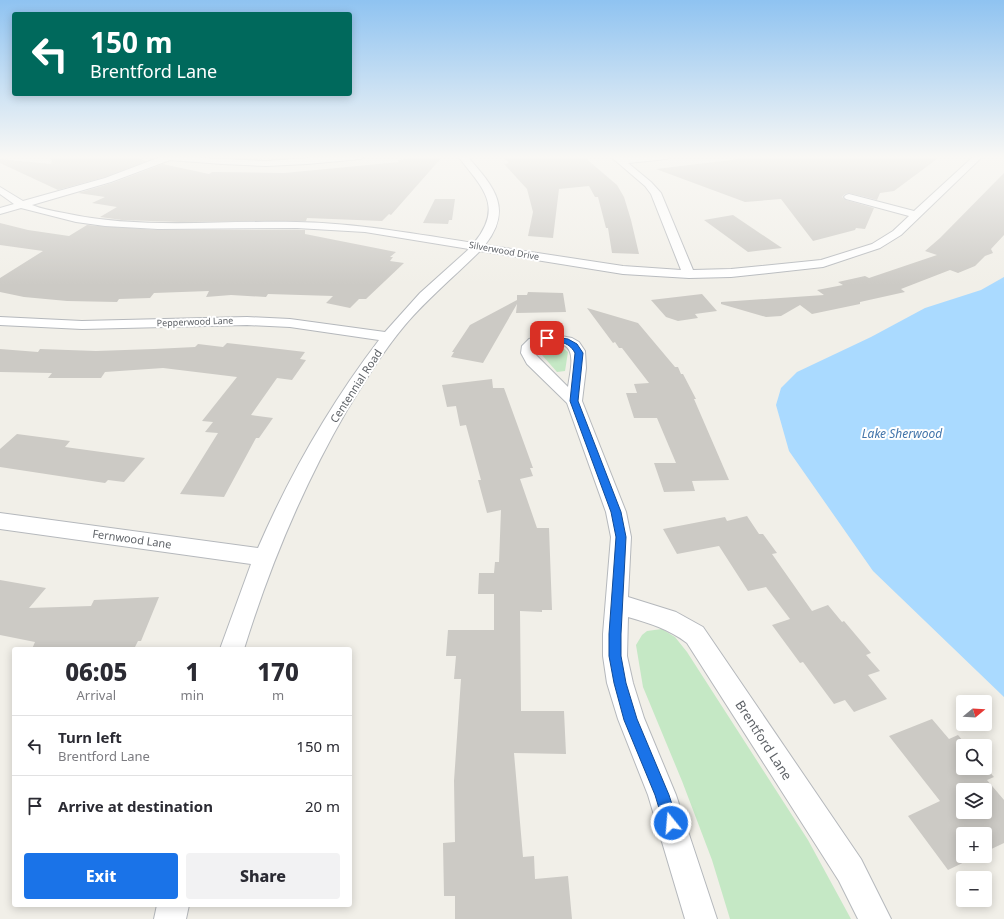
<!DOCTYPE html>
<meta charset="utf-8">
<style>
:root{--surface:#fff;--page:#f2f2f3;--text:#2b2b33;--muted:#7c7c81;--line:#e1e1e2;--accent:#1a73e8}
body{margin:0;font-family:"Noto Sans",sans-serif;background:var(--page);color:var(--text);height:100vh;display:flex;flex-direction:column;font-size:15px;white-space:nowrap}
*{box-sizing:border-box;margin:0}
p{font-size:13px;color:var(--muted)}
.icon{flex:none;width:22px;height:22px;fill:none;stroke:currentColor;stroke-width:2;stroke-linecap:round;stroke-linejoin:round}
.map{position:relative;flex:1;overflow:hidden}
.details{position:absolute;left:12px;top:647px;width:340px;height:260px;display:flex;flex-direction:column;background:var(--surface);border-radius:4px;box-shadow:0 2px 10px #0003}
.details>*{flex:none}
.top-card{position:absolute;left:12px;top:12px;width:340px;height:84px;border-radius:4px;box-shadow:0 2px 10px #0003;background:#00695c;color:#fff;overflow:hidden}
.needle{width:26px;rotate:72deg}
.controls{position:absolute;left:956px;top:695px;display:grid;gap:8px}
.controls a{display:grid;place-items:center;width:36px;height:36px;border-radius:4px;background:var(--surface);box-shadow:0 2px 10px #0003;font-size:20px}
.pin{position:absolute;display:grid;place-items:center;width:34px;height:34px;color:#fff;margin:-17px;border-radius:8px;box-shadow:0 2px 6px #0006}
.me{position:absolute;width:44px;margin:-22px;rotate:343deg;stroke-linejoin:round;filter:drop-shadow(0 0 3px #0008)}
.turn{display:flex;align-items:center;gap:14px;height:84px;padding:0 12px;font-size:18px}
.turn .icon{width:52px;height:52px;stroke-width:2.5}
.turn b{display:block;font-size:28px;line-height:34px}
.eta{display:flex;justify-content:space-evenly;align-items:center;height:68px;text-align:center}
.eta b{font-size:24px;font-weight:800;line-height:28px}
.cta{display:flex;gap:8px;margin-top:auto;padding:8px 12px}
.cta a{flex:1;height:46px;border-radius:4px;background:var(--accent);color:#fff;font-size:16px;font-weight:800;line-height:46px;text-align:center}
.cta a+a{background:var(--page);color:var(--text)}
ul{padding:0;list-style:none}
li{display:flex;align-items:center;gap:12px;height:60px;padding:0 12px;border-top:1px solid var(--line)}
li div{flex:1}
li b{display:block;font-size:15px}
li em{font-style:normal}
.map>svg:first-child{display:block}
.green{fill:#c5e8c5}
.water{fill:#aadaff}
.building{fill:#cccac5;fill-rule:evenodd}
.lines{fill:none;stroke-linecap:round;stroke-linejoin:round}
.street-casing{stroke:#b5b8bc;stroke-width:2}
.street{fill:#fff;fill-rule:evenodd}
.route{fill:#1a73e8;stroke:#114b97}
.labels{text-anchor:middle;stroke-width:4;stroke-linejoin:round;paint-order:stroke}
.far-street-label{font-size:9px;fill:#5f6368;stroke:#fff}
.street-label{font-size:11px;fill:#5f6368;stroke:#fff}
.water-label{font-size:12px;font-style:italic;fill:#4174aa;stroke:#fff}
.near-street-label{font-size:13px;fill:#5f6368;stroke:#fff}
</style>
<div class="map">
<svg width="1004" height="919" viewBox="0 0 1004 919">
<rect width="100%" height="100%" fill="#f1efe8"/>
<!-- green -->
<g class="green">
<path d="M551,345L562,347L568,352L565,371L557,372L542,355L541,350Z"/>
<path d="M662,629L675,637L687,652L808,840L851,919H730L712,860L682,781L643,687L636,645L642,635L647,631Z"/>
</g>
<!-- water -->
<path class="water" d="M1004,277V697L873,571L789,451L776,405L781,388L797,372L871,337L925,308L981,290Z"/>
<!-- building -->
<g class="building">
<path d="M52,156H127L147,161L105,177L58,190L0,163V159L51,164Z"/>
<path d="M435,156H443L391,215L389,214L382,221L307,218L306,221L180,222L122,220L100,217L117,207L92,203L105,197L78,193L112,183L163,164L209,174L212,172L284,173L399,162L398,160Z"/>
<path d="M530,156H583L617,185L624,197L631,220L639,254L612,253L608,228H606L598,197H595L589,186L559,189L553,238L528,236L533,212L527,189L504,164L509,163L505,159Z"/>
<path d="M764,156H941L894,191L880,193L877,200L849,193L845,194L842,197L846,200L874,208L865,229L856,228L855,230L813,241L781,199L745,202L656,169Z"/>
<path d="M1004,173V235L991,249L993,253L985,256L975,266L958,273L950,270L901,289L905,292L860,302V304L812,314L800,305L781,316L766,317L721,304V302L824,295L817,290L843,285L838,282L865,276L869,278L937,255L925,251L940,238Z"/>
<path d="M435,199H455L452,220H449L448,224L423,223Z"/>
<path d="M733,215L782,248L748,252L704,220Z"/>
<path d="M0,223L28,230L69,236L87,225L158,230H305V234L396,252L390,257H393L390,261L404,263L366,299H359L350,308L326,303L333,296L268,294L266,297L231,295L206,297L209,291L154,293L150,298L119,299L117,302L67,301L24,297L0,292V278L43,251L0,245Z"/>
<path d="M528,292L563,293L566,312L516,313L517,304L483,363L451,357L454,352H452L470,325L517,300V295H527Z"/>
<path d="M702,294L717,311L695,314L698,318L678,321L666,317L651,300Z"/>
<path d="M587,308L638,323L675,367H678L681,374H683L696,399H694L729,480L692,481L695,491L664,492L654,463H676L657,418H634L626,393H637L634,384L649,383L622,348H619L615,342L613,343Z"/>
<path d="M227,343L305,352L300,359L306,360L292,380L277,378L251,415L273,418L259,438H256L224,497L180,494L218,433L205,432L213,422L202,421L237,377L163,368L105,372L101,378H48L52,373L0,372V349L38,352L40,349L96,351L154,349L195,347L198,344L223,347Z"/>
<path d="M492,379L493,388H504L533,468H530L533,476L520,479L537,528H549L552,610H542V612L520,611L521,711H564L566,754L514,753L523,857L534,856L535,879L568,876L572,919H455V896H444L443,843L455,842L454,781L461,679H454L456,656H446L448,630H494V594H478L479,573H494L495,562H499L501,510L487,513L478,480H481L466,425L460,426L456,406L447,407L442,385Z"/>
<path d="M17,434L70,441L65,447L145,458L124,482L108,480L105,483L0,467V449Z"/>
<path d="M747,516L759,534H763L777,553L772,554L812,611L828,605L842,622L844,621L871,653L866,655L880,671L868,675L887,699L854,712L845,700L834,704L803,662L800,663L772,625L790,619L766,587L748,591L719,546L677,554L663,529L725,517L727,521Z"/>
<path d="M0,580L46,588L29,608L91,606L94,600L159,597L141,641H138L134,649H32L35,642L0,635Z"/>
<path d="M932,719L949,739L958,735L967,746H963V768H985V767L994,777L987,780L1004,800V843L985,852V834H963V856H977L948,870L908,816L940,801L889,736ZM963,790H985V812H963Z"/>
</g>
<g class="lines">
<defs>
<g id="street">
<path d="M163,156L266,161L335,156H365L361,159L307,164L266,166L222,164L170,160L111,182L32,205C42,209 53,211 64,213C140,230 220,220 297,222C357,223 415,234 474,243C505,205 481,187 458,156H467C493,186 514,208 485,245L623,266L681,270L651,194L645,186L610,156H619L622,158L641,156H671L667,159L628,163L651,182L661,193L693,270L731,269L821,260L872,244L893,231L909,216L846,199L844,197L846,195L849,194L914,211L974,156H983L901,235L880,248L823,267L731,277L689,278L623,274L480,251C455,276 428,298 405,325C383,351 365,381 347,410C303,486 270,565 244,649H220L251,564L0,529V513L258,548C290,474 331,403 379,340L290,327L247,325L82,329L0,325V317L82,321L247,317L290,319L385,332L420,293L469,249L365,232L297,228L158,229L105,226L76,222L21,208L0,214V208L14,204L0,194V187L23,201L105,178Z"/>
<path d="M550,334L572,338L579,342L585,351L586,368L582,401L626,512L631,537L628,597L676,612L703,627L861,859L891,919H858L839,881L687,643C669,629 649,623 628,617L627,656L633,683L644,718L676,795L717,919H685L648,795L618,719L607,683L603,656V634L611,537L606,512L567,403L527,364L521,353L522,346L529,339ZM544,343C579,339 572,361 568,387L536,355V348Z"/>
<path d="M157,905H189L186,919H154Z"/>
</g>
</defs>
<!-- street casing -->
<use href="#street" class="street-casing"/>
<!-- street -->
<use href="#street" class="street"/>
</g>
<!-- sky -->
<linearGradient id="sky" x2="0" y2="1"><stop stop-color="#8fc3f1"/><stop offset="0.55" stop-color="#f9f8f5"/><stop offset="1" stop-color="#f9f8f5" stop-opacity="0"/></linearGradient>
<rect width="1004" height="285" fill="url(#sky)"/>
<!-- route -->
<path class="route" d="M547,336L568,339L577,344L583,353L578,401L621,512L626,537L621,634V656L626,683L637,719L669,795L678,823L676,828L671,830L665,828L655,795L624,720L614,683L609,656V634L616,537L611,512L570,401L575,353C568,340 557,342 544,340L543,338Z"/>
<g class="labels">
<!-- far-street labels -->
<g class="far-street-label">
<text transform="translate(504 251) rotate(10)" y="3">Silverwood Drive</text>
<text transform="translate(195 322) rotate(-2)" y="3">Pepperwood Lane</text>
</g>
<!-- street labels -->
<g class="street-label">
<text transform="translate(356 386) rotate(-57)" y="4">Centennial Road</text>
<text transform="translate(132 539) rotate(8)" y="4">Fernwood Lane</text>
</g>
<!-- water labels -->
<g class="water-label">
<text x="902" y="438">Lake Sherwood</text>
</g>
<!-- near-street labels -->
<g class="near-street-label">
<text transform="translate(764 740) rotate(57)" y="5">Brentford Lane</text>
</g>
</g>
</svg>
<div class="controls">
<a><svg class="needle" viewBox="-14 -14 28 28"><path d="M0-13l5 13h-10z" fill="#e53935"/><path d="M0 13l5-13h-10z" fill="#7c7c81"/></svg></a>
<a><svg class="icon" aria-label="search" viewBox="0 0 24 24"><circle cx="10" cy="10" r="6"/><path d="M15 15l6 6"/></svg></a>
<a><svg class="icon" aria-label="layers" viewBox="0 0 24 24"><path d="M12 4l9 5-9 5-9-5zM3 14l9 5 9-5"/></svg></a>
<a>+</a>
<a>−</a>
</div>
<div class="pin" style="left:547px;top:338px;background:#d93025"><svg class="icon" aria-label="arrive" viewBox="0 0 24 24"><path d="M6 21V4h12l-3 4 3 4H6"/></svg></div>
<svg class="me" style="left:671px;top:823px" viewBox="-20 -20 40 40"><circle r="17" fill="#1a73e8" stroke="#fff" stroke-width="3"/><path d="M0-11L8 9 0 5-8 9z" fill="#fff"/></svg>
<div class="top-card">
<div class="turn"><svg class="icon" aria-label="left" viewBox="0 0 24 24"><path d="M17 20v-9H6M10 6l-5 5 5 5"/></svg><div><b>150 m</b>Brentford Lane</div></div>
</div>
<section class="details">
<div class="eta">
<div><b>06:05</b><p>Arrival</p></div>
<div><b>1</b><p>min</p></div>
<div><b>170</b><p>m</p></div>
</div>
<ul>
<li><svg class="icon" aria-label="left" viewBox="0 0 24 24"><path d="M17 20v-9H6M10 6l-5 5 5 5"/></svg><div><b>Turn left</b><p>Brentford Lane</p></div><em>150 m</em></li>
<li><svg class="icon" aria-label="arrive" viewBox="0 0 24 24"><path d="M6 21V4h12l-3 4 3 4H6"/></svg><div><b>Arrive at destination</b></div><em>20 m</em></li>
</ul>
<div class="cta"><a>Exit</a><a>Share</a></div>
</section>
</div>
